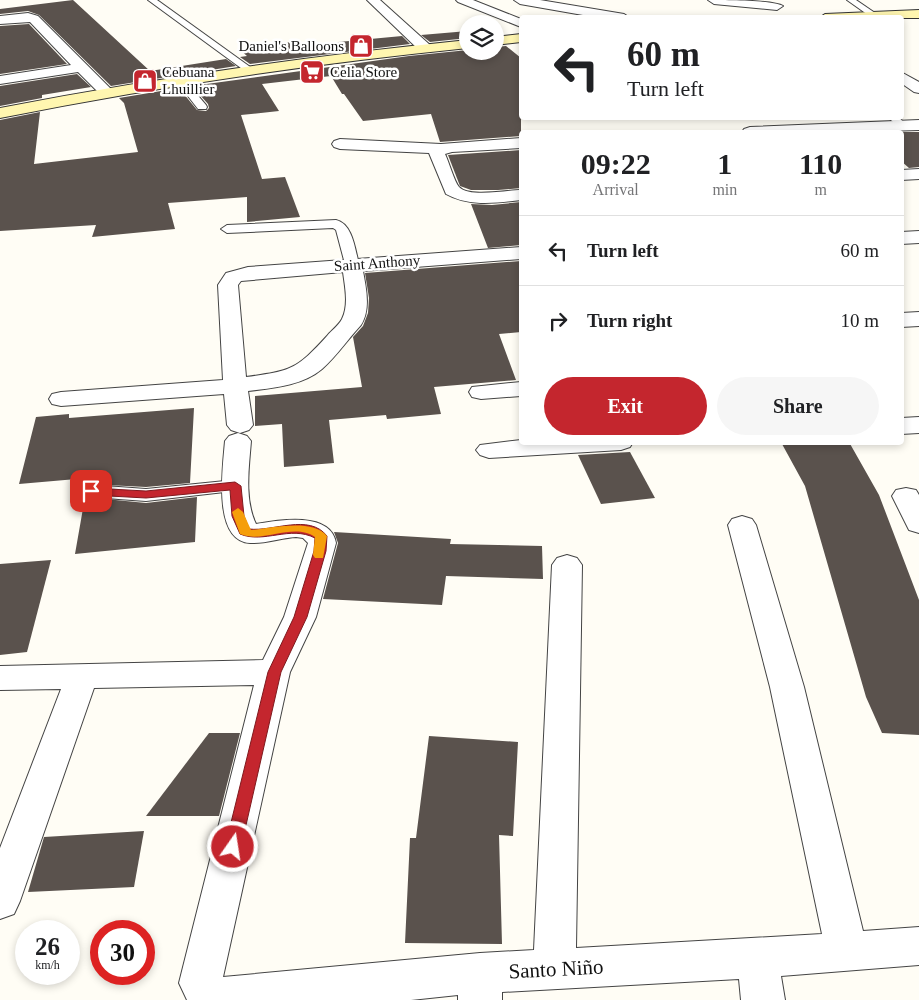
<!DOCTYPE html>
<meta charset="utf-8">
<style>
:root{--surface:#fff;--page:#f6f6f6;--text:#202124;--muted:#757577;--line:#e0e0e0;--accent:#c4262e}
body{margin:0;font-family:Georgia,serif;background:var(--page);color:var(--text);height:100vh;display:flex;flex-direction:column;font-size:19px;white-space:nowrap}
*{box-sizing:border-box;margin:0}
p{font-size:16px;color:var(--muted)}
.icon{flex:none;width:28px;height:28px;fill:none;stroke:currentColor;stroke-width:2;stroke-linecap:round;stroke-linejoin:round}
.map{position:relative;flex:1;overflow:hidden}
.details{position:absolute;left:519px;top:130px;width:385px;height:315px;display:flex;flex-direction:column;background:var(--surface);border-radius:5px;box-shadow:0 2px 8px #0003}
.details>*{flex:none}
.guide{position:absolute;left:519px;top:15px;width:385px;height:105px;border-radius:5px;box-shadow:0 2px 8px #0003;background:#fff;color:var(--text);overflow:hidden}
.controls{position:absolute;left:459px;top:15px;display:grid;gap:10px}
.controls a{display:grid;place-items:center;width:45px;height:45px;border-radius:50%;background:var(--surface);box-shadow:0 2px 8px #0003;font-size:25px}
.speed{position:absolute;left:15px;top:920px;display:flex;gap:10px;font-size:25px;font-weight:700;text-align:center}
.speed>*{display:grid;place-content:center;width:65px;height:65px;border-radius:50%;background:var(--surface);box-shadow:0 2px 8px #0003;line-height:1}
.speed small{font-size:12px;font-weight:400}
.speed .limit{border:8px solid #d22;background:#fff;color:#111}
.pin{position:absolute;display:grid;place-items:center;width:42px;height:42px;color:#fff;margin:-21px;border-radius:10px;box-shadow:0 2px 8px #0006}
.me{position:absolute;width:55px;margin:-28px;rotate:13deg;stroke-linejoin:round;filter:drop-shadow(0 0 4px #0008)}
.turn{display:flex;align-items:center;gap:18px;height:105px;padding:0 25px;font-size:22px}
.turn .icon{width:65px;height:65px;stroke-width:2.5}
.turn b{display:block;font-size:35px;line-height:42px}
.eta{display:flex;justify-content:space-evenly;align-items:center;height:85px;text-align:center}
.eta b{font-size:30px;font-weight:700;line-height:35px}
.button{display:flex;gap:10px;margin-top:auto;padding:10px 25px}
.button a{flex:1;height:58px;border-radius:30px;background:var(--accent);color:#fff;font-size:20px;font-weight:700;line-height:58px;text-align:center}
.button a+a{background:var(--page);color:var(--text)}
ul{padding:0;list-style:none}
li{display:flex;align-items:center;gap:15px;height:70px;padding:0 25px;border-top:1px solid var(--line)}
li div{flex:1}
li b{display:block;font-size:19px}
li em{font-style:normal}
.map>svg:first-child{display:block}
.building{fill:#5a524d}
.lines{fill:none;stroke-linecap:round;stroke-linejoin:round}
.service-casing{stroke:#444;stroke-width:2}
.minor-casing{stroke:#444;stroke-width:2}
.secondary-casing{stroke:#333;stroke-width:2}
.service{fill:#fff;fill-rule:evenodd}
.minor{fill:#fff;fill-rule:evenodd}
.secondary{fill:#fff6b0;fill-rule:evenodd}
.route{fill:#c4262e;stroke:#7f191e}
.slow{fill:#f59e0b}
.labels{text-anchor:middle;stroke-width:5;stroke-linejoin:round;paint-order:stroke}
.far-poi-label{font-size:15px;fill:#111;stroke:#fff;text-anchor:start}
.far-street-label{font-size:15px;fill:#111;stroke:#fff}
.near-street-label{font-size:21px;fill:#111;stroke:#fff}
</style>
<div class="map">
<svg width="919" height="1000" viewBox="0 0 919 1000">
<rect width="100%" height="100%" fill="#fffdf5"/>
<!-- building -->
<g class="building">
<path d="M73,0L150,71L226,59L236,66L111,86L39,15L28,11L0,14V9Z"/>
<path d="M29,24L67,64L0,74V26Z"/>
<path d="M468,31V38L430,42L421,35Z"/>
<path d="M402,36L410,44L250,64L240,57L247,56L239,49L292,42L296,46Z"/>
<path d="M506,46L521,58V136L440,142L431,114L363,121L344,94H342L331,76L262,84L279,111L241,115L262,179L285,177L300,217L247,222V197L168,203L175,229L92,237L96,225L0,231V120L40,112L34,164L138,152L124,103L119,98L179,88L197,110L206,111L209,108L208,104L192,86L409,56L468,50L495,51V47Z"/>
<path d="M77,74L91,87L42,95V98L0,106V86Z"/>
<path d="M898,132H919V167L909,168L901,161V132Z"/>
<path d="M521,150V188L498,190H471L460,186L448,155Z"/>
<path d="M521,202V245L488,248L471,204L492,205Z"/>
<path d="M521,261V332L499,334L516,380L434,387L441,414L387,419L386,415L329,420L334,463L284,467L282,424L255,426V396L362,387L353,337L363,326L368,313L369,298L365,273Z"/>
<path d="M194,408L190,483L146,487L87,484L88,478L19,484L36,417L69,414V418Z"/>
<path d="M810,442H849L879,495L919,600V735L882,733L866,697L805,486L782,444Z"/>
<path d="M630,452L655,498L601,504L578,455Z"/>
<path d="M85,497L146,503L197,497L195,542L75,554Z"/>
<path d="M334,532L451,539L450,544L542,546L543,579L446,576L442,605L323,599L338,543Z"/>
<path d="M51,560L27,652L0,655V564Z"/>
<path d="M209,733H240L219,816H146Z"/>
<path d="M429,736L518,742L513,836L499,835L502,944L405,943L410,838H416Z"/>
<path d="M144,831L134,887L28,892L44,837Z"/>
</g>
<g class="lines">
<defs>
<g id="service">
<path d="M148,0H157L253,69L248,72L245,71Z"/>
<path d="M847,0H856L878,15L871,17Z"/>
<path d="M180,77L183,78L206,105L207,107L206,109H198L177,82V78Z"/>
<path d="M888,118H899L907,125L902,128Z"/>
<path d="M336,220C353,224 355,250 359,264L357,267L352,268L345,264L336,230L333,228L227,233L221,229L227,225Z"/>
<path d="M235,480L242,482L244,486L242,490L146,501L91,497L84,495L82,491L84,487L91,485L146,489Z"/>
</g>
<g id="minor">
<path d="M367,0H380L430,45L432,48L430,51H420Z"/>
<path d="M456,0H473L521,19V27L458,2Z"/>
<path d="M514,0H540L624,14L630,18H600L520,4Z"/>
<path d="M708,0C723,0 774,0 783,6L777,10L714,4Z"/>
<path d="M28,13L38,16L112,90L114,93L112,96H102L78,72L0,84V76L71,65L30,22L0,24V16Z"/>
<path d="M901,72L919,82V93L914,92L901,83Z"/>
<path d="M919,120V130L852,132H742L744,129L750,127Z"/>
<path d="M521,138V148L452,152L445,154C449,162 454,181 459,187C469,198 508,190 521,190V200C496,203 469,207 446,194L429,153L340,149L334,147L332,144L334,141L340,139L441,144Z"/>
<path d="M919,169V179L901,180V170Z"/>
<path d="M919,231V243L901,244V232Z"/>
<path d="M521,247V259L363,271C366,288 371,309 361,325C348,339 336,357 322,369C302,386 272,388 248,391L253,425L249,430L240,433L231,430L227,425L224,394L61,406L52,404L49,399L52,394L61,392L223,380L218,285L226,273L248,267ZM343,272C345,287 349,305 342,319C339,325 331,331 327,336C296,370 291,371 246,377L238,285L241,281Z"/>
<path d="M919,312V326L901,327V313Z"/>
<path d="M521,382V396L481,399L472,397L469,392L472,387Z"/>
<path d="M919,417V433L901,434V418Z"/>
<path d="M238,433L247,436L251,441C249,467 244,499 256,524C278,520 331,511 336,543L316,617L290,672L223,977L480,953L534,950L552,565L557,558L567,555L577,558L582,565L576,948L822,934L770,687L728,525L732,519L742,516L752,519L756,525L804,687L863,931L919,927V965L781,976L785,1000H741L739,979L502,992V1000H458V995L411,1000H187L179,983L254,685L94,688L20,901L14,914L0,919V848L61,689L0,690V666L263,660L284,617L308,543L303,538L296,537C281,538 264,544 250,543C212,541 223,466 225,441L229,436Z"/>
<path d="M521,440V442H633L630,447L621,450L489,458L480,455L476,450L480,445Z"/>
<path d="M906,488L916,490L919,495V533L909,530L892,496L896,490Z"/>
</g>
<g id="secondary">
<path d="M919,10V18H819L825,14Z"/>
<path d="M521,34V42L495,45V37Z"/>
<path d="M468,40V48C310,64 155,87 0,118V108C155,78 310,56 468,40Z"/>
</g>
</defs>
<!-- service casing -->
<use href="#service" class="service-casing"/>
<!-- minor casing -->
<use href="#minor" class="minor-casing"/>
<!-- secondary casing -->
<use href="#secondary" class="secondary-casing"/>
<!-- service -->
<use href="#service" class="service"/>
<!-- minor -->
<use href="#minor" class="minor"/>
<!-- secondary -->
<use href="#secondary" class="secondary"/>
</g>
<!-- route -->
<path class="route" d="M235,482L241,486L244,516L249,529C273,532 309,513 327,536L326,551L307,617L281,672L241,847L238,852L233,854L227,852L225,847L268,672L294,617L314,551L315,538C290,525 264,544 240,534L232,516L230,490L146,498L91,495L86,491L91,488L146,491Z"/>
<!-- slow -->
<path class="slow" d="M238,508L243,512L251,530C271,528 313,518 327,536L323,558H315L313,555L315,537C293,522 263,544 240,534L232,512Z"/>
<!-- icons -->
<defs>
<symbol id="shop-square" viewBox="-11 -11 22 22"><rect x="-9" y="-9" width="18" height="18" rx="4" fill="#c4262e" stroke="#fff"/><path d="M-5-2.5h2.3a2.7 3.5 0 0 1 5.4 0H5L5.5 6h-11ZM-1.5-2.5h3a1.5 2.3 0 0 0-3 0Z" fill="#fff"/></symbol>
<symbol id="supermarket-square" viewBox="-11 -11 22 22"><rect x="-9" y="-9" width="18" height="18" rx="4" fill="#c4262e" stroke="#fff"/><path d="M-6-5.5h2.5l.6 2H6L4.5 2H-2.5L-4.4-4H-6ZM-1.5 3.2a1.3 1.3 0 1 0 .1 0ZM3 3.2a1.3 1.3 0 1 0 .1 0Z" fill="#fff"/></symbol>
</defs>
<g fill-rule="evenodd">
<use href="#shop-square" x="347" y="32" width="28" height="28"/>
<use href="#supermarket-square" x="298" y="58" width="28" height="28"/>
<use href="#shop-square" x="131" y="67" width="28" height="28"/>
</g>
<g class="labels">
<!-- far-poi labels -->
<g class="far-poi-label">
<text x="344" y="51" text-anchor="end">Daniel's Balloons</text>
<text x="162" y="77">Cebuana<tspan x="162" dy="17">Lhuillier</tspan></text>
<text x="330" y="77">Celia Store</text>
</g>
<!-- far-street labels -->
<g class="far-street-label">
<text transform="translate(377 263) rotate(-4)" y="5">Saint Anthony</text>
</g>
<!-- near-street labels -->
<g class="near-street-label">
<text transform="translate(556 969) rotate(-3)" y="7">Santo Niño</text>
</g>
</g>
</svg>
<div class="controls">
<a><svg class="icon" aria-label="layers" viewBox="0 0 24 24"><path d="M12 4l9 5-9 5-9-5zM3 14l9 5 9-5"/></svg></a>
</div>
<div class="speed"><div>26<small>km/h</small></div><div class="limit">30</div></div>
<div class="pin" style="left:91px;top:491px;background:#d93025"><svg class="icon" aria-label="arrive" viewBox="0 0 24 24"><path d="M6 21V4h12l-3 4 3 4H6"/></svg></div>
<svg class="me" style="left:233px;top:847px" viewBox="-20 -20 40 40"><circle r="17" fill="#c4262e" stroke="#fff" stroke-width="3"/><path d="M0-11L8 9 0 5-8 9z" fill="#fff"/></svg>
<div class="guide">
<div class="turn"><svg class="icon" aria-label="left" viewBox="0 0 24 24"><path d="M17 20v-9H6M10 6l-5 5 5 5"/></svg><div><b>60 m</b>Turn left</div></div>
</div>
<section class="details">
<div class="eta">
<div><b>09:22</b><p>Arrival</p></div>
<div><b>1</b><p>min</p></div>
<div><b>110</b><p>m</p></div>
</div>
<ul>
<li><svg class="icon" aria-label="left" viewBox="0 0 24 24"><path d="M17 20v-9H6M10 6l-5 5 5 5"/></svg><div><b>Turn left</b></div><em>60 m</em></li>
<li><svg class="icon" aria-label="right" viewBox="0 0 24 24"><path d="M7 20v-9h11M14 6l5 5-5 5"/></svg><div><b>Turn right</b></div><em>10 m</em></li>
</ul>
<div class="button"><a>Exit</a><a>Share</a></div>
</section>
</div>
